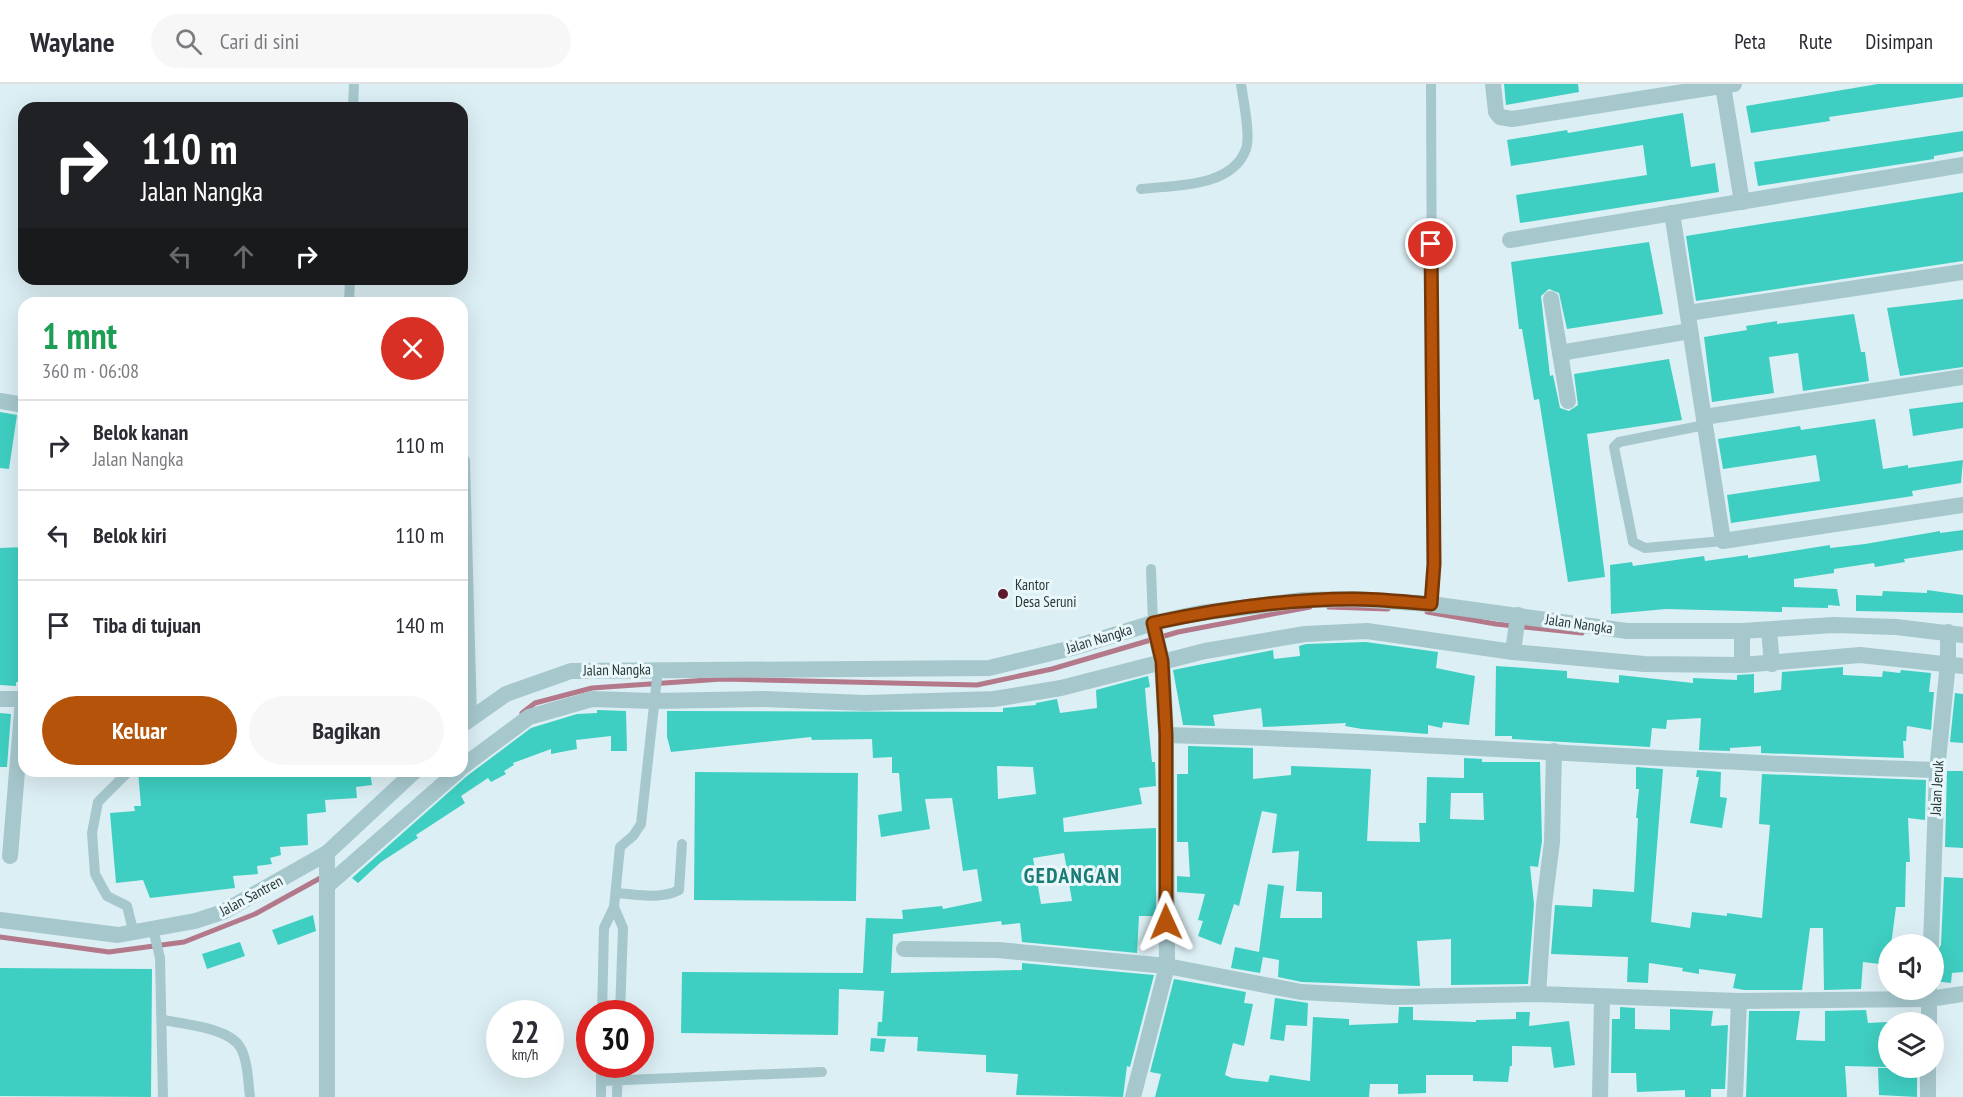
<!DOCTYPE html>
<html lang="id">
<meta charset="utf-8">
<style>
:root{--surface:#fff;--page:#f7f7f7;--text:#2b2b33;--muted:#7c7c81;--line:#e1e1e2;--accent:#b45309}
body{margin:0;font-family:"PT Sans Narrow",sans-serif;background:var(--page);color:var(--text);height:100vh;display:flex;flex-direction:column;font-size:22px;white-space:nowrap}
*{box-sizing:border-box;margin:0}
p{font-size:20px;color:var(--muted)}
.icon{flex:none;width:33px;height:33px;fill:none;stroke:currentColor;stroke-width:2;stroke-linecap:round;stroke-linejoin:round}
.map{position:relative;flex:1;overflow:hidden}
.panel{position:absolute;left:18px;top:213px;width:450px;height:480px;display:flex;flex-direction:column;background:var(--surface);border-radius:18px;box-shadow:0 6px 24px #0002}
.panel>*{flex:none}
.hud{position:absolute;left:18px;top:18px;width:450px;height:183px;border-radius:18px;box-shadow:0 6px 24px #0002;background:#202124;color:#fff;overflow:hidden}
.buttons{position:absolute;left:1878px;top:850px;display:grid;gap:12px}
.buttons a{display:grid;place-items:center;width:66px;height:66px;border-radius:50%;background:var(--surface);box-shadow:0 6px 24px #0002;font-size:30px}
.speed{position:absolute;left:486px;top:916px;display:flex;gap:12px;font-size:30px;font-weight:700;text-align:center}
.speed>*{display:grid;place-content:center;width:78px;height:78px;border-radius:50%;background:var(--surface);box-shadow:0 6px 24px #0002;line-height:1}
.speed small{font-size:15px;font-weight:400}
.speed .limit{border:9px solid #d22;background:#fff;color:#111}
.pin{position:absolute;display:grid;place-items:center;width:51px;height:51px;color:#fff;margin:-26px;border:3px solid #fff;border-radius:50%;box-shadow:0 2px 6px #0007}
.me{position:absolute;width:66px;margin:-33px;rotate:359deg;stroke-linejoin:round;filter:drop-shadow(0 0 4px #0008)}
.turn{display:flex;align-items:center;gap:21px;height:126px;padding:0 24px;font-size:27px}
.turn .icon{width:78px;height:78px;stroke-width:2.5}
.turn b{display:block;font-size:42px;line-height:51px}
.lanes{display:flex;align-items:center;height:57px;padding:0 24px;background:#0003;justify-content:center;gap:30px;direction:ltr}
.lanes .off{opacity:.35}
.round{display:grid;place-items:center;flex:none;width:63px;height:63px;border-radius:32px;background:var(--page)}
.overview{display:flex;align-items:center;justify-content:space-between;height:102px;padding:0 24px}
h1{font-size:36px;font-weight:800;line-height:45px;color:#1e9e55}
.primary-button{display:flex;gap:12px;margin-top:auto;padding:12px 24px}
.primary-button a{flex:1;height:69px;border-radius:36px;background:var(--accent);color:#fff;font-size:24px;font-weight:800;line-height:69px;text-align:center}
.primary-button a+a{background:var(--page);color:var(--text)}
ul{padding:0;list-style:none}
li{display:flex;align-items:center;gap:18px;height:90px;padding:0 24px;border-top:2px solid var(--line)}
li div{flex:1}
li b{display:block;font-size:22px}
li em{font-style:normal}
header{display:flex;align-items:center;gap:36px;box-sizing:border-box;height:84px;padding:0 30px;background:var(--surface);border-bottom:2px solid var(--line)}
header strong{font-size:28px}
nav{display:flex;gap:33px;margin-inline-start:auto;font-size:21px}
.search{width:420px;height:54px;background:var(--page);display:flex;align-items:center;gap:15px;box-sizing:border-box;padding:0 21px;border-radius:33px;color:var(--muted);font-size:22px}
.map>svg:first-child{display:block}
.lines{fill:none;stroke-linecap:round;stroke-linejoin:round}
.stream{stroke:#b37889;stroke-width:5}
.building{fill:#3fcfc2;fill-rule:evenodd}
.service{stroke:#a6c8cd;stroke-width:10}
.minor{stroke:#a6c8cd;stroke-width:16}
.tertiary{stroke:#a6c8cd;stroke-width:16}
.route-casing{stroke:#753606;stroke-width:15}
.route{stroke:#b45309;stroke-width:10}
.poi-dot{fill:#5e1a2c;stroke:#e9f7fb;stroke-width:2}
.labels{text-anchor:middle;stroke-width:6;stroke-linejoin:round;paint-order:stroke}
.poi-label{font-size:15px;fill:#283939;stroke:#e9f7fb;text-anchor:start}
.street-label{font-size:15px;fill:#283939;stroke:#e9f7fb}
.district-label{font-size:21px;font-weight:bold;letter-spacing:1.5px;fill:#197b73;stroke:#e9f7fb}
</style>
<header>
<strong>Waylane</strong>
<div class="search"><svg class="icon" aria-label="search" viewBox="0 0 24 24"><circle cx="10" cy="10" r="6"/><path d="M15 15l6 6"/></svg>Cari di sini</div>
<nav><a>Peta</a><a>Rute</a><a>Disimpan</a></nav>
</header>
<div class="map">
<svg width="1963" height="1013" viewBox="0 0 1963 1013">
<rect width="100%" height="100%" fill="#dceff4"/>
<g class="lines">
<!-- stream -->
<g class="stream">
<path d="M1329,523L1388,525"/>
<path d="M1427,528L1496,540L1582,549"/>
<path d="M522,629L535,619L592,604L722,595L977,601L1052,585L1178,548L1310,523"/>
<path d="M0,853L109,868L184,858L255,830L324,792"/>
</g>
</g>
<!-- building -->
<g class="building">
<path d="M1504,0H1578L1579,8L1506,21Z"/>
<path d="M1878,0H1963V13L1829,33L1830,37L1751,49L1746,22Z"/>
<path d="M1683,29L1691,83L1715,79L1719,108L1520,139L1516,111L1647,91L1643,61L1511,82L1507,56L1567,46L1568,49Z"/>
<path d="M1963,47V67L1934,72V75L1758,102L1754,78Z"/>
<path d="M1963,108V177L1696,217L1686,152Z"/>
<path d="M1649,158L1663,230L1567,245L1559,209L1549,205L1541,212L1550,292L1553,291L1560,324L1569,327L1578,321L1574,290L1669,275L1682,336L1587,350L1605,493L1568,498L1539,315L1534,316L1522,245H1519L1511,178Z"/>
<path d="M1963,215V283L1900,292L1887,224Z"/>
<path d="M1854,230L1861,268H1865L1869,297L1803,307L1798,269L1769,273L1774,309L1712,318L1704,253L1747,246L1746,242L1777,237V240Z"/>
<path d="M1963,318V344L1913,352L1909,325Z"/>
<path d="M0,328L17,331L9,385L0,384Z"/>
<path d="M1875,335L1883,385L1908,381V384L1963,376L1961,399L1912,407L1913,412L1731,439L1727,411L1820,397L1816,371L1723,385L1718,355L1800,342L1801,346Z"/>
<path d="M1963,446V466L1904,475L1905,478L1875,483L1874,479L1834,485V489L1794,495V503L1837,505L1840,522L1828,521V524L1782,523V528L1666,525L1611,530L1610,481L1632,478L1633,482L1704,472L1705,477L1748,471V474L1830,461V464L1865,460L1940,447V449Z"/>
<path d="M24,463V599L16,598V602L0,601V464Z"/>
<path d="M1927,506L1963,511V529L1856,527V511L1882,512L1883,507L1927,509Z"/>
<path d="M1366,558L1438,568L1436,584L1475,592L1469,641L1443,638L1442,644L1428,641V650L1362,645L1345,642L1346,639L1263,643L1261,624L1213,631L1215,642L1183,641L1173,586L1273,566L1274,575L1300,572L1299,562L1306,560Z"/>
<path d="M1496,582L1567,587V594L1619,599V591L1693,599V594L1737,596V591L1754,590V609L1781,606L1782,588L1843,583V591L1882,593L1883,587L1900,589L1901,586L1931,589L1929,608H1934L1931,646L1907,642L1906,657H1903L1904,674L1761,669V662L1730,664V667L1699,666L1701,634L1667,636L1666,645L1652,644L1650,663L1512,655V652H1495Z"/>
<path d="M1148,592L1150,603L1145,604L1147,629L1152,678H1155L1156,702L1139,704L1142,720L1063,734L1064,748L1156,744V832H1139L1137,869L1022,858L1020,839L1002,841L1001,837L893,850L891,889L1022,886V879L1154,891L1130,983L1127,982L1123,1013L1016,1011L1018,990L986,988V971L917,967L918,953L877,952L878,938H882L884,907L839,905L838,951L681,949L682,888L863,889L866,834L903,835L902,826L942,822L943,825L982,817L977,785L963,787L952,714L925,715L930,745L881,753L878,731L902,727L899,689H892V673L873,674L872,655L812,656L811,653L671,668L667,653V627L1003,628V624L1036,621V619L1057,615L1060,629L1097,624L1096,606ZM997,682L1033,683L1036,710L998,715ZM1064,769L1072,817L1041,820L1033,774Z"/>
<path d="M1955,609L1963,610V659L1950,658Z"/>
<path d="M597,626L626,627L627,667H611V652L576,656L577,665L551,670V665L513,679L514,681L504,687L506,690L491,698L488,694L461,712L465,719L416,751L418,754L381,778L358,799L352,794L467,692L531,644L577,630L597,629Z"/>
<path d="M0,629L11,630L7,683H0Z"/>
<path d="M1188,662L1253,664V695L1291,691V682L1371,685L1367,757L1420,758L1419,739H1426L1427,693L1464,694V674L1482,675V678H1540L1542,757L1538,783L1530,782L1534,820L1528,900L1451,901V855L1417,857L1420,902L1302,898L1278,893L1279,876L1263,873L1260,889L1231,884L1235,863L1259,868L1268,800L1284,802L1280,834H1322V808L1296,807L1299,767L1272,769L1277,730L1262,727L1239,822L1234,820L1221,861L1198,852L1203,837L1198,836L1205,810L1177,808V792L1190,793L1188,758H1177V690H1188ZM1451,709H1483L1484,736L1450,735Z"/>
<path d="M1636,683L1663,685L1651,838L1690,844L1692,828L1727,832V829L1762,834L1770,741L1759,740L1762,690L1926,696L1925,736L1908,734L1910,778H1906L1905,823H1896L1891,861H1888V881L1863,878L1861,905L1824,906L1823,844H1810L1802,906H1744L1733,904L1736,890L1699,885V890L1682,887L1683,884L1649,879L1648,899L1627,898L1628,873L1551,870L1555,821L1592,823L1593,805L1634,808L1638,734H1636L1639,705H1636Z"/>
<path d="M1697,686L1721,688L1720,713L1727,714L1722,744L1690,739L1699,693H1696Z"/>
<path d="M138,687H290L291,692L370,687L372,701L356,703L357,714L325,716L326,728L307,730L308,761L280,763L281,771L270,774L272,780L257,782L258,790L233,792L235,804L150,814L143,796L116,799L110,729L135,727L134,722H141Z"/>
<path d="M1947,687H1963V764L1945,763Z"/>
<path d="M695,688L858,689L856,817L694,816Z"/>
<path d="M1944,793L1963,794V888L1952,889L1951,899L1934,897V871L1941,861Z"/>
<path d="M313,831L316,847L278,861L272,846Z"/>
<path d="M240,858L245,872L207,885L202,870Z"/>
<path d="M0,884L152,885L151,1013L0,1012Z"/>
<path d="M1174,895L1246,908L1244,919L1253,920L1244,962L1233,959L1225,991L1232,994L1268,998L1270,991L1310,997L1313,933L1349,935V941L1398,939L1399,923H1413V936L1476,938V936L1516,935V928H1530L1529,942L1569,937L1575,981L1554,984L1551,963L1512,962V982H1510L1508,998L1473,997V991H1426V1009L1398,1010V1000H1370L1369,1013H1155L1161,990L1150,988Z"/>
<path d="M1275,914L1308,919L1307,942L1286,941L1284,957L1270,955Z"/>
<path d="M1620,923L1635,924V945L1670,946V925L1713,927L1711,942L1728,941L1725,1005H1711V1013H1685V1006L1637,1008L1636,989H1611L1612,935H1620Z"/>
<path d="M1866,926L1868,939L1888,938V983L1845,982L1847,1013H1746L1749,927H1800L1796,956L1825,957V927Z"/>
<path d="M871,954L886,955L884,968L870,967Z"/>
<path d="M1878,984H1917V1013L1879,1011Z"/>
</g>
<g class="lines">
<!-- service -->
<g class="service">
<path d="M1431,0L1433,480L1431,520"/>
<path d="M353,24L354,0"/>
<path d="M1141,105C1174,101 1232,104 1246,65C1251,51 1243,15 1241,0"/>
<path d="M349,219L350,195"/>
<path d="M1705,341L1619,358L1614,363L1633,458L1645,464L1723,457"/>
<path d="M1151,485L1153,539"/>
<path d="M129,687L98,718L92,749L95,790L107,812L127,822L134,850"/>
<path d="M616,809C636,810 660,816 679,806L682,760"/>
<path d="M614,823L623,844L620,930"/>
<path d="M153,845L160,874L163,1013"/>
<path d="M602,930L604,844L614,823L620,763L633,752L641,740L658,585"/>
<path d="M163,936C184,940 229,944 240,963C248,976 248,998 250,1013"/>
<path d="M601,997L822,988"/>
<path d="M601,1013V981"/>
<path d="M617,1013L618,981"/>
</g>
<!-- minor -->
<g class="minor">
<path d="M1493,0L1496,28L1500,33L1512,35L1734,0"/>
<path d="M1723,2L1742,118"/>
<path d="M1672,129L1723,457L1963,421"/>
<path d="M1510,156L1963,81"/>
<path d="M1551,215L1568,317"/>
<path d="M1688,229L1963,188"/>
<path d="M1560,269L1690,247"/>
<path d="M0,317L24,321"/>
<path d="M1704,333L1963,293"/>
<path d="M462,377L469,634"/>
<path d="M1769,546L1772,580"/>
<path d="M1513,568L1518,531"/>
<path d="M1742,581V547"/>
<path d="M0,615H24"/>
<path d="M1166,651C1423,657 1679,679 1937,686"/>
<path d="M462,683L529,633L592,615L654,617L763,615L865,619L994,615L1061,604L1205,567L1305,550L1367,547L1513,568L1644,580L1742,581L1860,571L1963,582"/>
<path d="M327,769V1013"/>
<path d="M10,772L23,615"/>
<path d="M328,801L458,687"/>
<path d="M1931,861L1937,686L1948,579V548"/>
<path d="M904,865L998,866L1167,882L1301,908L1394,913L1538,910L1739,917L1929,915L1963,910"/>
<path d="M1538,910L1544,821L1552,758L1554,667"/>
<path d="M1929,939V906"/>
<path d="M1133,1013L1167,882L1166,651L1162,577L1153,539"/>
<path d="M1600,1013L1602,913"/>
<path d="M1735,1013L1739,917"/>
<path d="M1928,1013V984"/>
</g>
<!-- tertiary -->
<g class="tertiary">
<path d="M462,641L506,610L571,587L989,584L1072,564L1153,539L1200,529L1303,516L1354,515L1431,520L1627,547H1742L1833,541L1896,543L1963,551"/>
<path d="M0,836L118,851L195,837L223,828L327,769L415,687"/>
</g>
</g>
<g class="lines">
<defs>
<path id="route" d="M1166,838V651L1162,577L1153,539C1218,525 1286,515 1353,515C1379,515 1405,518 1431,520L1434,480L1431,160"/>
</defs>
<!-- route casing -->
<use href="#route" class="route-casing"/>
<!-- route -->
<use href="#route" class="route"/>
</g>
<!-- markers -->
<circle class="poi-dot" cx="1003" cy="510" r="6"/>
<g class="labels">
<!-- poi labels -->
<g class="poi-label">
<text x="1015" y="506">Kantor<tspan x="1015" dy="17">Desa Seruni</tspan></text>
</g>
<!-- street labels -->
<g class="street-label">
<text transform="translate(1579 540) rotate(8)" y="5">Jalan Nangka</text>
<text transform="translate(1099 555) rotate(-17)" y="5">Jalan Nangka</text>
<text transform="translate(617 586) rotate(-1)" y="5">Jalan Nangka</text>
<text transform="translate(1937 704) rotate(-87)" y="5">Jalan Jeruk</text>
<text transform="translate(251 812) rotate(-28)" y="5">Jalan Santren</text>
</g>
<!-- district labels -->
<g class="district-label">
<text x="1072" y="799">GEDANGAN</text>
</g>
</g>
</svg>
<div class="buttons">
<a><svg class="icon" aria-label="sound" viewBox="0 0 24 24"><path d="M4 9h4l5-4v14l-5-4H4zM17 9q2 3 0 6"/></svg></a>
<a><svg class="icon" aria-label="layers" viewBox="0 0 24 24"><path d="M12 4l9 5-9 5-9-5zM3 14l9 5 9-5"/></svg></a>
</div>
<div class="speed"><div>22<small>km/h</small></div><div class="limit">30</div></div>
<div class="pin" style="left:1431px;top:160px;background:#d93025"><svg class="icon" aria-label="arrive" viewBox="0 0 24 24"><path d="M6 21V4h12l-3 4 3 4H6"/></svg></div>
<svg class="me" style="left:1166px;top:838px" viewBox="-20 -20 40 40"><path d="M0-17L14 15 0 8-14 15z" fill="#b45309" stroke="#fff" stroke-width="4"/></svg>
<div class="hud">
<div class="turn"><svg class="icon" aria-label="right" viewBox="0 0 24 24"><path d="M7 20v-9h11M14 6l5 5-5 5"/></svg><div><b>110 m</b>Jalan Nangka</div></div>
<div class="lanes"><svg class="icon off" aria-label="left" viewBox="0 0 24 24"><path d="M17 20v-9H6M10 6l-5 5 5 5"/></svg><svg class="icon off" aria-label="ahead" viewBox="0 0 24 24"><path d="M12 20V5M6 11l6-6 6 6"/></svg><svg class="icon" aria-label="right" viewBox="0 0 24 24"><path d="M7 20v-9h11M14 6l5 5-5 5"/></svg></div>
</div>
<section class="panel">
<div class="overview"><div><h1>1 mnt</h1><p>360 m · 06:08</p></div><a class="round" style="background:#d93025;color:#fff"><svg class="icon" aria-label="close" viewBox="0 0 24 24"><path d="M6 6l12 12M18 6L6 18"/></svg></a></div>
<ul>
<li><svg class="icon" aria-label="right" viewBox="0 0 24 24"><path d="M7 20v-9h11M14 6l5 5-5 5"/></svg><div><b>Belok kanan</b><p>Jalan Nangka</p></div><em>110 m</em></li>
<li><svg class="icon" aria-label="left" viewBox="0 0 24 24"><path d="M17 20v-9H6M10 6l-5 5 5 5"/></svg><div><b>Belok kiri</b></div><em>110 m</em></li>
<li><svg class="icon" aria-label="arrive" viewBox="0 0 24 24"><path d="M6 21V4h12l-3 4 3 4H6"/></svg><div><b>Tiba di tujuan</b></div><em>140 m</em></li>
</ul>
<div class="primary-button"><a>Keluar</a><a>Bagikan</a></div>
</section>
</div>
